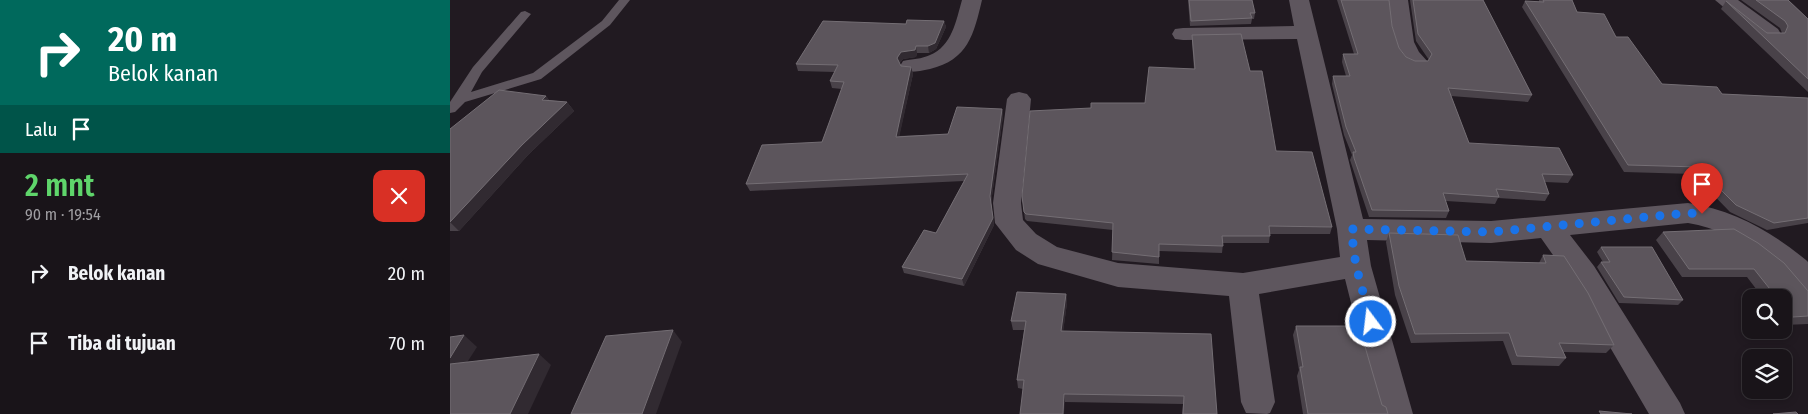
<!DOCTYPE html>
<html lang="id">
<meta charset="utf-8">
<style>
:root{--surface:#191419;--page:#221d22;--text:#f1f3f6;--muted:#9f9ea2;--line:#373338;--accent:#5fd56b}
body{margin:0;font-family:"Fira Sans Condensed",sans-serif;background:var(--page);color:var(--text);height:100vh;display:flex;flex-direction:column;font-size:19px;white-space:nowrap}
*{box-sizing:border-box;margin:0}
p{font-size:16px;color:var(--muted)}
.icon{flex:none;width:28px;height:28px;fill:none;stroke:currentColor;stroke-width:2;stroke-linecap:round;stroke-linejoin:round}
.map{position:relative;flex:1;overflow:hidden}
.panel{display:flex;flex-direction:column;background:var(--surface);width:450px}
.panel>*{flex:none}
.banner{background:#00695c;color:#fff;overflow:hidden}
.fabs{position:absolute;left:1292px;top:289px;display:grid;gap:10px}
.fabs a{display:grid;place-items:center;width:50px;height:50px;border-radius:10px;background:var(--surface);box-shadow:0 2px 8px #0003,0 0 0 1px var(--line);font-size:25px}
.pin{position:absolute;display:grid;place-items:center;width:42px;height:42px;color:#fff;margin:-51px -21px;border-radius:50% 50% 50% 0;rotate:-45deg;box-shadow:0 0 5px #0007}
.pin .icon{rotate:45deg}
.me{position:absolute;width:55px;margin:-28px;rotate:345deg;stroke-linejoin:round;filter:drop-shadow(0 0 4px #0008)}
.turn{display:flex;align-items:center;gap:18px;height:105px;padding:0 25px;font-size:22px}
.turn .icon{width:65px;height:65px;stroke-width:2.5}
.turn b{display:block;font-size:35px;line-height:42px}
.then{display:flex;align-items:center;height:48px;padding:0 25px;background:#0003;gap:10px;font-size:19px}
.round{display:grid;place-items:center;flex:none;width:52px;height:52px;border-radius:10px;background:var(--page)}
.headline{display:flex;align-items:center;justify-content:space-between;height:85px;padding:0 25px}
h1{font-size:30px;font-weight:600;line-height:38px;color:var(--accent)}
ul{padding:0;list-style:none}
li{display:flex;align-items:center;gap:15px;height:70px;padding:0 25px}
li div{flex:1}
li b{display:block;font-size:19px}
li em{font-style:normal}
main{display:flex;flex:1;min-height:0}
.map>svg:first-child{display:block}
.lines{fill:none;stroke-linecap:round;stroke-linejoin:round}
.lane{fill:#5e565e;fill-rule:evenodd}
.street{fill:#5e565e;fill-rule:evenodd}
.wall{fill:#494249}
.shaded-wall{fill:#312a31}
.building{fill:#5c555c;stroke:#746e74}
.route{stroke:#1a73e8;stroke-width:9;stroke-dasharray:0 16.2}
</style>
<main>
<section class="panel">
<div class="banner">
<div class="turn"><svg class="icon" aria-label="right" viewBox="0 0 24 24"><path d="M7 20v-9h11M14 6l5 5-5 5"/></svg><div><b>20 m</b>Belok kanan</div></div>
<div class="then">Lalu<svg class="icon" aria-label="arrive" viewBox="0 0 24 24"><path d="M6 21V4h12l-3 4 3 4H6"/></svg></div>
</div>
<div class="headline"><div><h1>2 mnt</h1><p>90 m · 19:54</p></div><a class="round" style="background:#d93025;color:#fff"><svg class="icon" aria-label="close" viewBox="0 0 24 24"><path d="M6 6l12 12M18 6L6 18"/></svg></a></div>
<ul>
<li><svg class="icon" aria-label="right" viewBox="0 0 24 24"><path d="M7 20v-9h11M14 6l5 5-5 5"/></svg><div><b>Belok kanan</b></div><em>20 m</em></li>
<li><svg class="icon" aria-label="arrive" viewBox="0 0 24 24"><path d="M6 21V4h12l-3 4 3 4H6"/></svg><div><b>Tiba di tujuan</b></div><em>70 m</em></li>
</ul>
</section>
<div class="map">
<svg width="1358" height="414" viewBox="0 0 1358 414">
<rect width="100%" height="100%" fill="#211a21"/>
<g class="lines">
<!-- lane -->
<path class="lane" d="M169,0H180L160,25L91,79L15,102L5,112L0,113V102L23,67L71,12L75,11L81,14L32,72L21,92L83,73L152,21Z"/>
<!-- street -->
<g class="street">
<path d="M512,0H532C524,34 518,60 480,69C470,71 462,73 453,71L450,66L453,61C462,59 472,59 480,55C502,46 506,21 512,0Z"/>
<path d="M839,0H859L913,219L1041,221L1238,203C1284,210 1320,231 1356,260L1358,262V292C1343,287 1333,275 1321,264C1296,244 1270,228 1238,223L1120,235L1144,266L1230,403L1235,414H1199L1122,282L1091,238L1041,243L917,240L921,266L963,414H929L895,279L809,294L825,402L820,413L817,414L796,413L791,402L779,296L668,287L588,264L566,250L545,223L543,203L557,99L561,94L569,92L577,94L581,99L571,203L573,220L586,234L607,247L668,263L793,273L890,257L887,229L847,39L733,40L725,39L722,34L725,29L733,28L844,26Z"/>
<path d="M938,0H958L964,42L969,52L978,62L975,67C940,75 941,22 938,0Z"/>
<path d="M1265,0H1288L1328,29L1331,34L1328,39L1320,40L1312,39Z"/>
</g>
</g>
<!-- wall -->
<g class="wall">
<path d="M738,0H802L805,13L804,19H802L801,24L740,26Z"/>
<path d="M887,0H939L942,26L949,48L956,57L965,61H978L979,60L966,41L960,0H1033L1082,95L1078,102L1001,96L1019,143L1123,175L1118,183L1095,182L1099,194L1095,201L1048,198L1045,204L996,201L999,211L996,218L919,217L900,160L902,155L894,135L882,84L883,76H896L892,62L893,54H904Z"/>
<path d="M1089,0H1122L1127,12L1166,37L1212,84L1272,94L1358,98V223L1317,230L1280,212L1243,174L1174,172L1072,7L1075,1L1089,2Z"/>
<path d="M1291,0H1338L1358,19V92L1271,9L1276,1L1317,33H1332L1330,28Z"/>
<path d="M494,21L496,27L486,49L479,53H467L466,57L453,59L449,64L451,66L461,67L463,74L449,136L498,134L552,109L553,116L541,203L544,225L514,286L454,273L452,267L486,233L514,181L300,191L296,184L372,142L392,89L382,88L380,81L385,72L348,71L346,64L456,24Z"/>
<path d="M742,35L800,71L826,151L882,227L880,234H820L819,243H773L772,253L709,251V264L662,260L663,230L577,221L575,219L572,196L641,108L695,103L744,69L742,42Z"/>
<path d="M96,96L99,100L117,102L124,111L79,154L9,231H0V129Z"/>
<path d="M1213,232L1358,291V324L1334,325V298H1313L1297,277H1232L1206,240Z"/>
<path d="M939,233L1016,261L1089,263L1093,255L1164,345L1156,353L1113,352L1116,358L1109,366L1062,365L1053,341L961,343L945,295L936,242Z"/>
<path d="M1151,247L1233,300L1228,305L1169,303L1147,267L1151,262H1153L1147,252Z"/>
<path d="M616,294L617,303L613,331L767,414H732L733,404L615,402L573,389L568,388L567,380L574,330H563L561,321Z"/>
<path d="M846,326L932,405L938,414H853L847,376L849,370L843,335Z"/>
</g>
<!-- shaded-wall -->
<g class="shaded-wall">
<path d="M494,21L496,27L486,49L479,53L478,46Z"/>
<path d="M466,46L467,53L466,57L453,59L448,65L447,58L451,52Z"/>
<path d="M461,67L463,74L448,143L446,137Z"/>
<path d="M96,96L103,105L92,100Z"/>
<path d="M117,102L124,111L79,154L9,231L0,222L72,145Z"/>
<path d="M552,109L553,116L541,203L544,225L514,286L512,279L540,196Z"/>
<path d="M616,294L617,303L612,340L611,331Z"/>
<path d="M223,330L232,342L206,414H192Z"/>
<path d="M14,335L27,347L9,375L0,367V358Z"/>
<path d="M89,354L101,365L78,414H60Z"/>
<path d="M614,394L615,402L614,414H613Z"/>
</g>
<!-- building -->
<g class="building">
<path d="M739,0H802L805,13H800L802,18L741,21Z"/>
<path d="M891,0H939L942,26L949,48L956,57L965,61H978L982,54L968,34L963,0H1033L1082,95L998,88L1019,143L1109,148L1123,175L1092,174L1099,194L1046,189L1049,197L993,193L999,211L922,210L904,158L903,152H906L896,127L883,76H900L893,54H908Z"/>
<path d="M1093,0H1122L1127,12L1154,14L1166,37H1178L1212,84L1267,87L1272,94L1358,98V218L1324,223L1286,205L1248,167L1178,165L1075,1L1094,2Z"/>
<path d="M1306,0H1338L1358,19V79L1276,1L1317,33H1335L1338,26L1335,21Z"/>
<path d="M457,20L494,21L485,43L478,46H466L465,50L451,52L447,58L451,66L461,67L446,137L498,134L507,107L552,109L540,196L543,218L512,279L452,267L474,230L486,233L518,174L296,184L312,145L372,142L394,82L380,81L388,65L346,64L373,21L456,24Z"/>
<path d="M791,34L800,71H812L826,151L862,152L882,227L819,226L820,236H772L773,246L709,244V257L662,252L663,223L576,214L574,212L572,196L580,111L641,108V103H695L699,67L745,69L742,35Z"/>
<path d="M49,90L96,96L92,100L117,102L72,145L0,222V129Z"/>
<path d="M1284,229L1308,243L1334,263L1358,291V316L1343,317L1334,305V298H1327L1304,269H1239L1213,232Z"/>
<path d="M939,233L1008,235L1016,261L1096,263L1093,255L1114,256L1138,293L1164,345L1109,343L1116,358L1067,356L1059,333L965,334L949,286Z"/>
<path d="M1151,247H1202L1233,300L1174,297L1151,262H1160Z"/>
<path d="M567,292L616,294L611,331L761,334L767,414H733L734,396L614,394L613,414H570L574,380H567L576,321H561Z"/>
<path d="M846,326H909L932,405L936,407L938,414H858L850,367H853Z"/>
<path d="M223,330L192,414H121L156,336Z"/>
<path d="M14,335L0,358V337Z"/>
<path d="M89,354L60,414H0V364Z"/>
<path d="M1149,411L1182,414H1151Z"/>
<path d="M1346,412L1348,414H1323Z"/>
</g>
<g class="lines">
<!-- route -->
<path class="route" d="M921,322L906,266L901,229L1041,232L1238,213L1252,214"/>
</g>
</svg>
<div class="fabs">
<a><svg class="icon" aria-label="search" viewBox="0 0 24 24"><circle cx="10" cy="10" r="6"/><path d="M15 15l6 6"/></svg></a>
<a><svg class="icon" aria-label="layers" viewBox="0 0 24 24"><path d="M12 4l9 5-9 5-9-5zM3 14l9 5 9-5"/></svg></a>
</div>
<div class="pin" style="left:1252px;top:214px;background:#d93025"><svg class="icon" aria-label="arrive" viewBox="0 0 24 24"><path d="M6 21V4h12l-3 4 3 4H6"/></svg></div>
<svg class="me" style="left:921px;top:322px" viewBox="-20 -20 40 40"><circle r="17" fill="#1a73e8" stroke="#fff" stroke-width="3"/><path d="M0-11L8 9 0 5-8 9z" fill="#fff"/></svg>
</div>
</main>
